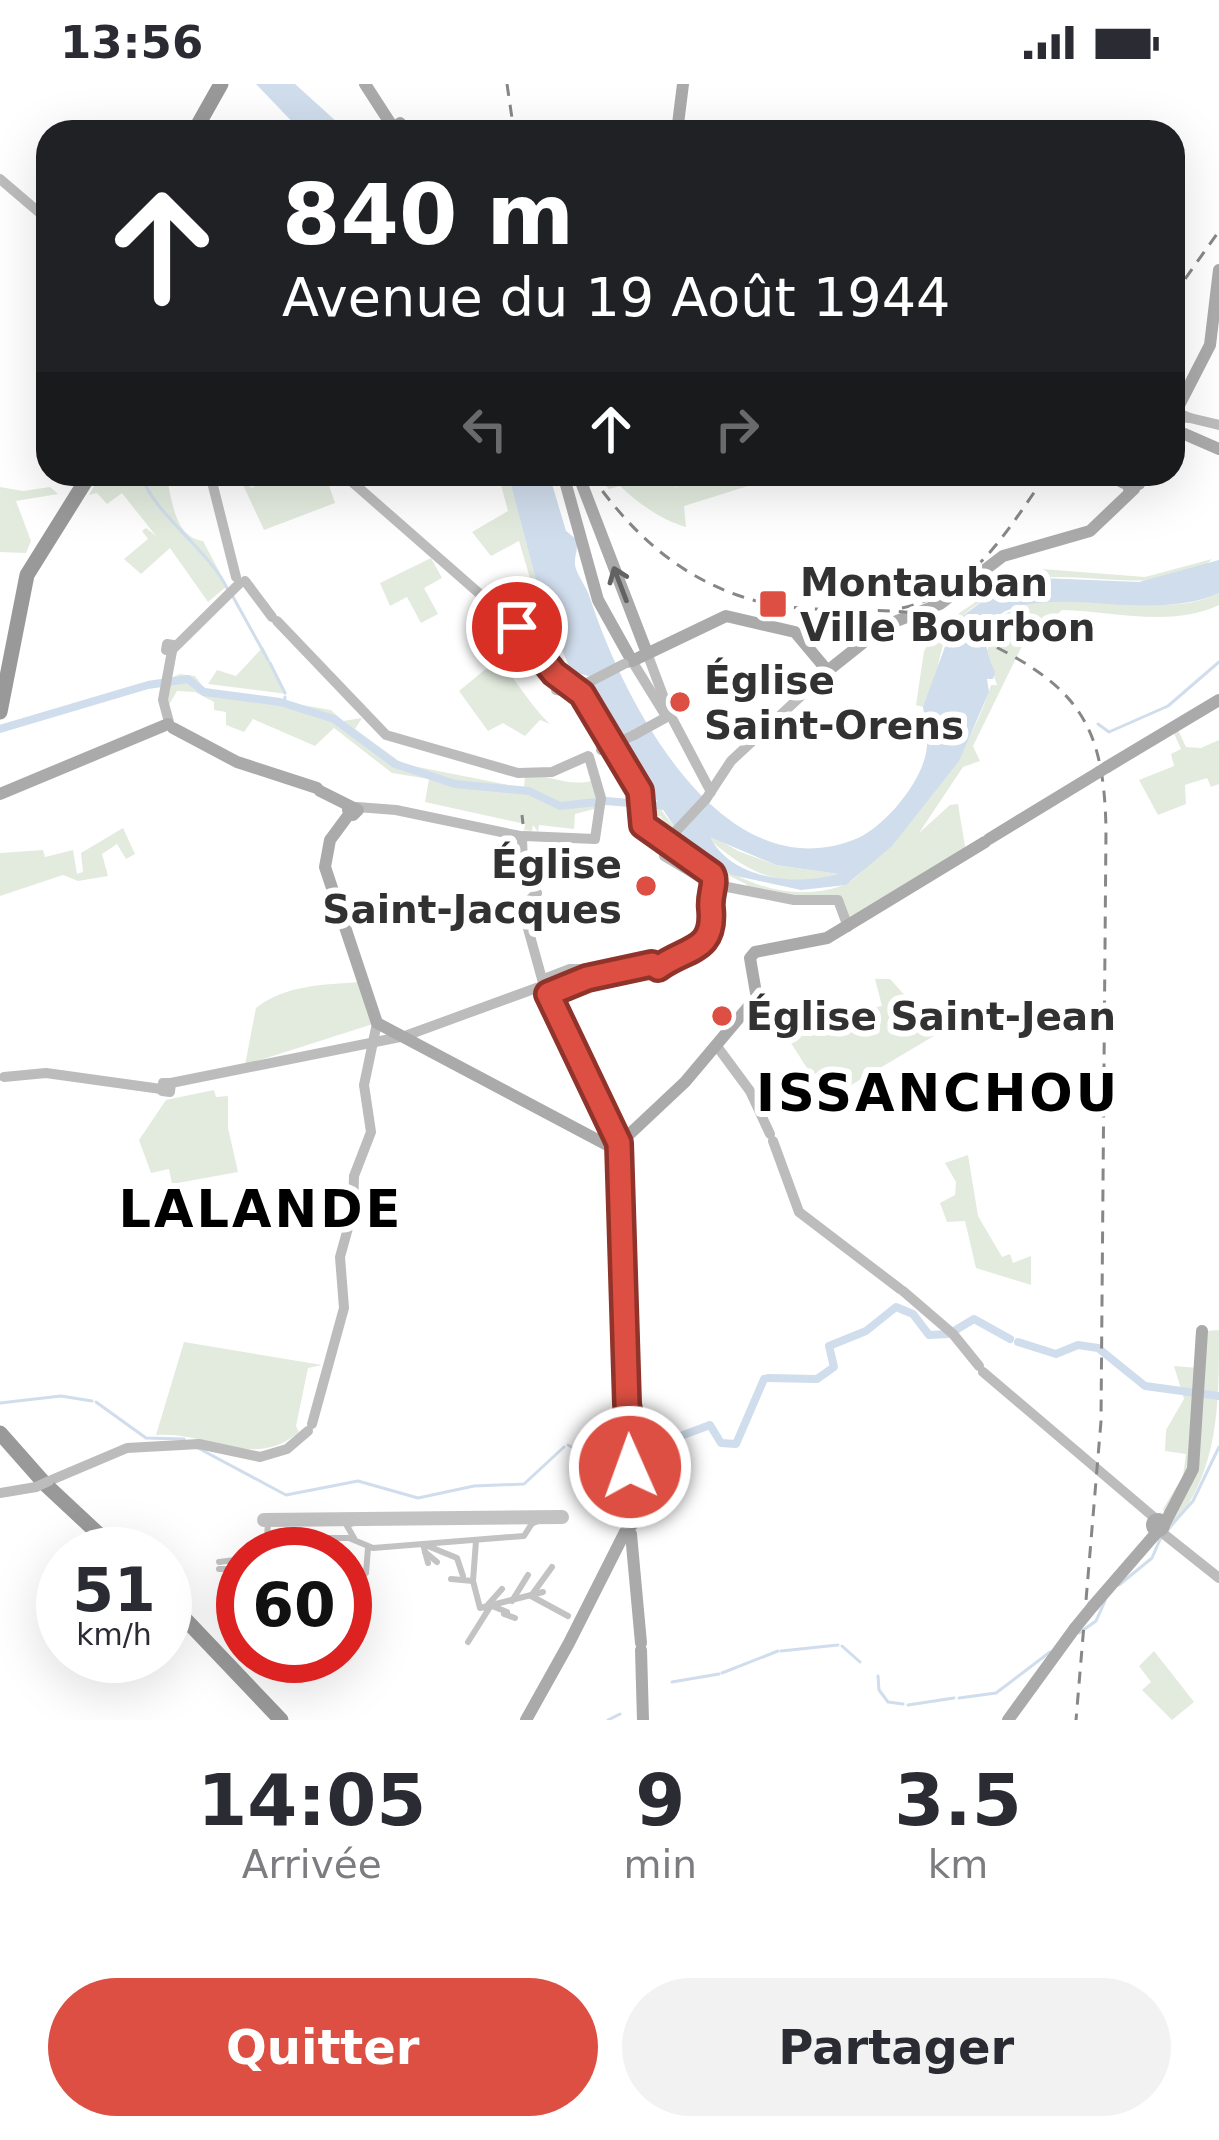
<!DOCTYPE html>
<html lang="fr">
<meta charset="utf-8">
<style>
:root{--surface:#fff;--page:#f2f2f3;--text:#2b2b33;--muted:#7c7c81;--accent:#dc4f42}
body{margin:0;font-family:"DejaVu Sans",sans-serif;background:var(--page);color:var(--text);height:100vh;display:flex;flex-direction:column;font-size:45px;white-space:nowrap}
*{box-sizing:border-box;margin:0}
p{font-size:39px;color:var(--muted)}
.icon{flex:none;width:66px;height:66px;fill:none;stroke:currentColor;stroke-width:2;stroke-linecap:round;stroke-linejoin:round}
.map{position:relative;height:1636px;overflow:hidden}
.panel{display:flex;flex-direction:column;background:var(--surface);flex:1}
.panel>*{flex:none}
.guide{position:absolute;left:36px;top:36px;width:1149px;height:366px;border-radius:36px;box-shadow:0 12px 48px #0002;background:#202124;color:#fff;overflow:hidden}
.speed{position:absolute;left:36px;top:1443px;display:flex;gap:24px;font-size:60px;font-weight:700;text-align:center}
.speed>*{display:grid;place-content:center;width:156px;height:156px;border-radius:50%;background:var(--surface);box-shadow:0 12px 48px #0002;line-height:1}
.speed small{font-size:30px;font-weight:400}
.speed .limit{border:18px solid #d22;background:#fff;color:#111}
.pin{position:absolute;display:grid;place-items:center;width:102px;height:102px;color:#fff;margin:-51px;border:6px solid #fff;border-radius:50%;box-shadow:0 3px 12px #0007}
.me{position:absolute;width:132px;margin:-66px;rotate:358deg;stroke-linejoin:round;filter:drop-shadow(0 0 9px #0008)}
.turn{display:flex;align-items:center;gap:42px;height:252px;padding:0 48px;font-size:54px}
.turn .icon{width:156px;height:156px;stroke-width:2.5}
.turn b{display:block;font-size:84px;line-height:102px}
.lanes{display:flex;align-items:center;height:114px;padding:0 48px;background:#0003;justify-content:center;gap:60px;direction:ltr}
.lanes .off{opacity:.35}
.eta{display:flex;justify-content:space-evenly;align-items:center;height:204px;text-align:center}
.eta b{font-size:72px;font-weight:700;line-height:84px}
.action{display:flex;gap:24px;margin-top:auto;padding:24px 48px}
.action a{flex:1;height:138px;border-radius:72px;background:var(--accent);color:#fff;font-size:48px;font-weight:700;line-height:138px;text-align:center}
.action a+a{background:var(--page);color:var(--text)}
.status{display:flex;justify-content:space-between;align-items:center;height:84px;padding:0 60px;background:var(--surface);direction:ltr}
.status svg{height:33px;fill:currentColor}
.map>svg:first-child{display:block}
.green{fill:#e3ebdf}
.water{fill:#d0ddec;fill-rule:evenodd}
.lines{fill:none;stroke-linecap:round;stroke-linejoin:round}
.stream{stroke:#d0ddec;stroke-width:3}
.river{stroke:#d0ddec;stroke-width:8}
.taxiway{stroke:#c3c3c3;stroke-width:6}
.runway{stroke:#c3c3c3;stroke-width:14}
.secondary{stroke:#bcbcbc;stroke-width:10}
.primary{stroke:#aaa;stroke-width:12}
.motorway{stroke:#999;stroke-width:15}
.rail{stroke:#878787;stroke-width:3;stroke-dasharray:12 9;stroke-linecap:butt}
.secondary-bridge{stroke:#bcbcbc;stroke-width:10}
.primary-bridge{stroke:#aaa;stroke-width:12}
.oneway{stroke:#626262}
.route-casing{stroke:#8f332b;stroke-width:30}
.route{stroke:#dc4f42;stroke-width:21}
.poi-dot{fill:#dc4f42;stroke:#fff;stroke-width:4.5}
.labels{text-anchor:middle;stroke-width:12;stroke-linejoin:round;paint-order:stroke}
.poi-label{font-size:39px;font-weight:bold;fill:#323232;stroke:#fff;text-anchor:start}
.district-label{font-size:51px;font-weight:bold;letter-spacing:3px;fill:#000;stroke:#fff}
</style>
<div class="status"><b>13:56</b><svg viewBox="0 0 49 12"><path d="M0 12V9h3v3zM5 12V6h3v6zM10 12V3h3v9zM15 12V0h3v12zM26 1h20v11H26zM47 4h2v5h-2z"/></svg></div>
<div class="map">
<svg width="1219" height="1636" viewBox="0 0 1219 1636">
<rect width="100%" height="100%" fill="#fff"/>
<!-- green -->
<g class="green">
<path d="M101,390H166C172,415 174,453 203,457L227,502L208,518L170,464L141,490L124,475L148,455L142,447L146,444L156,452L122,409L107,420L97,409L89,411Z"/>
<path d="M238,390H244L251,404L282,390H325L335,419L264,446Z"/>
<path d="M498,390H508L537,500L574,591L538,521L519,457L491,472L472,448L508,427Z"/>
<path d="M594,390H670L677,405L674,390H762L764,397L684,422L686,443C661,436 638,419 620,402L609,405Z"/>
<path d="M0,403L23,407L50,403L58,410L16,417L31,457L26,469L0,468Z"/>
<path d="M431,474L442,494L424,504L438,530L421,539L407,513L390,522L380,499Z"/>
<path d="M1212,475C1181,513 1086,488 1041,494C1011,499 979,516 957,536C936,556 941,598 923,623L916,621L924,567L939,543L1006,497L1042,485L1145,493Z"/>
<path d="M1219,509V521C1170,544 1113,527 1062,526L1021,564L973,662L980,677L963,683L919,749L950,721L958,720L966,768L849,837L842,817L750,808L746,800L705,780L677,758L661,733L650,729L660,724C698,779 773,827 844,801C856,797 869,778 878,769C929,719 969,670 991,601H997L986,569L1000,534C1064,486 1150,544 1219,509Z"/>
<path d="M263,563L287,610L208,600L217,586L236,592Z"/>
<path d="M498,575C519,600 530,621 550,640L540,636L525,652L503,639L488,647L459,607Z"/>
<path d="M180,590L195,592L204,604L331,626L343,637L362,634L355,645L403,680L524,704L525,691C555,691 568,704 595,696L598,724L575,730L574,745L539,741L538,748L533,741L532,747L524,746L525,740L425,718L429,695L392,689L334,644L315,662L253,635L244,648L226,641V628L214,626V618L195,608L177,607L166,626L168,595Z"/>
<path d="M1177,644L1186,663L1201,664L1219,656V700L1211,703L1207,694L1185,701L1186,720L1158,731L1139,696L1174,682L1171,670L1181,665L1173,647Z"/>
<path d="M690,739L738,767L776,781L838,790C767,809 738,780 690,739Z"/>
<path d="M123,744L135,770L126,775L117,760L102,770L108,792L78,797L63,791L0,812V769L43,766L45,773L73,766L77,790L83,788L81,769Z"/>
<path d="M875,895H890L939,949L836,1010L823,985L812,992L791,959L823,933L882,922Z"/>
<path d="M359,898L373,940L245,981L256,924C287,900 324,901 359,898Z"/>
<path d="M214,1006L216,1013L228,1012V1044L238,1088L172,1100L169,1085L151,1089L139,1056L166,1016Z"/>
<path d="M968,1071L978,1132L1002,1173L1010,1170L1013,1179L1031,1172V1201L976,1184L965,1137L947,1138L940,1119L955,1111L956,1098L945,1079Z"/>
<path d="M1219,1246C1219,1325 1219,1389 1169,1447L1163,1425L1183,1392L1186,1370L1165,1367L1166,1346L1184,1315L1174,1282L1198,1284L1205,1247Z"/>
<path d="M184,1258L322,1281L308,1284L296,1342L299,1348C254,1387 208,1347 156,1351Z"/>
<path d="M1154,1567L1194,1618L1172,1636L1142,1606L1151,1598L1139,1582Z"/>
</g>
<!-- water -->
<g class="water">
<path d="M256,0H295L348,48H302Z"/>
<path d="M508,390H549L566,447L576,455C579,465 574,472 575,481C577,492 587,503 590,514C622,613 721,812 858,754C887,741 926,693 927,661C928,651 923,644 923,634L934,632L924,629L923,623L954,538L987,514L1042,494L1139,498L1219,476V509C1193,522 1154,522 1125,521C1082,519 951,499 995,588L993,595H987L989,608L959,677L892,762L846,801L801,806L732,791L684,757L629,675L597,608L575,595L591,593L571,587L537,500ZM710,753L776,781L838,790C796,802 732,796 710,753Z"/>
</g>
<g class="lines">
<!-- stream -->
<g class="stream">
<path d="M44,178L48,181"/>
<path d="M142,390C148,425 209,465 228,506"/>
<path d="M232,511L268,576"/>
<path d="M270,579L285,609"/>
<path d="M284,620L285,613"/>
<path d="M1098,640L1109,648L1168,622L1219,578"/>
<path d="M96,1318L146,1354L184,1355"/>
<path d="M0,1319L61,1312L92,1317"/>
<path d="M568,1361L590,1373L599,1360L609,1359"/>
<path d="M198,1364L286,1411L358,1397L418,1414L474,1402L524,1400L564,1363"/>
<path d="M1168,1445L1193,1417L1219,1363"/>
<path d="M1119,1501L1152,1474L1162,1451"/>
<path d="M1079,1549L1096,1537L1105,1517"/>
<path d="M842,1562L860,1578"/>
<path d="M781,1567L838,1561"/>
<path d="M722,1589L778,1567"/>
<path d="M878,1592L879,1606L888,1618L903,1620"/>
<path d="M672,1598L719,1590"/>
<path d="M959,1614L996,1609L1050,1568"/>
<path d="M908,1621L954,1614"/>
<path d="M608,1636L620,1630"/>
</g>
<!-- river -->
<g class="river">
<path d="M0,645L148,601L188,595L204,608L280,618L334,635L395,680L455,700L529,707L560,722L606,717L665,722"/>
<path d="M1018,1258L1056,1270L1078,1261L1098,1264L1145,1302L1219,1312"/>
<path d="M768,1294L817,1295L834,1283L829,1262L866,1247L896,1223L913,1230L929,1251L949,1250L974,1235L1010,1255"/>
<path d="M633,1355L662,1359L710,1341L721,1359L736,1360L764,1295"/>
</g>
<!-- taxiway -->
<g class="taxiway">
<path d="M343,1435L354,1454"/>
<path d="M280,1436L268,1439L267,1454H349L373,1464L524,1452L531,1441"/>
<path d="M351,1440L365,1435"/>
<path d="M531,1440L547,1433"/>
<path d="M476,1457L473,1497L480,1524L543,1508"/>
<path d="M425,1468L437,1478"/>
<path d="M300,1470L301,1457"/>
<path d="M219,1478L235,1476"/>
<path d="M428,1479L423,1460L457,1474L463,1492"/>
<path d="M552,1483L531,1512L568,1532"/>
<path d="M219,1485H234L238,1474L267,1454"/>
<path d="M366,1489L368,1464"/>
<path d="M451,1495L473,1497"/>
<path d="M512,1517L528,1491"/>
<path d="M492,1522L507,1528"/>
<path d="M485,1524L502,1505"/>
<path d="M504,1530L515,1534"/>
<path d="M468,1558L490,1523"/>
</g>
<!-- runway -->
<path class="runway" d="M264,1436L562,1433"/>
<!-- secondary -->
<g class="secondary">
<path d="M0,95L48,136"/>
<path d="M1173,333L1190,334L1176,328"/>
<path d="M1190,334L1219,341"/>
<path d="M210,390L236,493"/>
<path d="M343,390L529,553L558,595"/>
<path d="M245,497L272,533"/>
<path d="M277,537L386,651L518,689L552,688L588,672"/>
<path d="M167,560L173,561L172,567L166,566Z"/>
<path d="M174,564L240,499"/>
<path d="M647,569L670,630"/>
<path d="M627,579L632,577L666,632"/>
<path d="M566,594L582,610L640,707L643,741L712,790"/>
<path d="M556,606L570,608"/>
<path d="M673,636L711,708"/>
<path d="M169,638L163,616L172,567"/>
<path d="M634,651L665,634"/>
<path d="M706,715L731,677L829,586"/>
<path d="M357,723L396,726L520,752"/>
<path d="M524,752L595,755L601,714L589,673"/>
<path d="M522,754L523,781L537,809L522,823L542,895"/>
<path d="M664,772L709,799"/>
<path d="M722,802L794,816H838L848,843"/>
<path d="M651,881L658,883L655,890L649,887Z"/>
<path d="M655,881L711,850L715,795"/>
<path d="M544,895L570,885H648"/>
<path d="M550,908L587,894L624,889"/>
<path d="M548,910L542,895L566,952"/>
<path d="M568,957L613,1054"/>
<path d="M716,961L750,1007L770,1050"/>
<path d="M4,993L46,989L161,1005"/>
<path d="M163,999H171L170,1008L162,1007Z"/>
<path d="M171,999L405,952L542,902"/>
<path d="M773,1057L799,1128L900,1205"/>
<path d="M903,1207L953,1250L979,1282"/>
<path d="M983,1288L1156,1435"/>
<path d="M312,1340L344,1224L340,1173L353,1126L354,1092L371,1048L364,1001L377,939"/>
<path d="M49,1397L127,1364L199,1360L260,1373L287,1365L308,1347"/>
<path d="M0,1409L36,1403"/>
<path d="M1160,1447L1219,1494"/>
</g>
<!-- primary -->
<g class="primary">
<path d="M365,0L394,45"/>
<path d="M395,47L400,39L405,48"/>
<path d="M677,48L683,0"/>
<path d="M1173,333L1210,261L1219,186"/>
<path d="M1173,345L1219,365"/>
<path d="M563,390L598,516L632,577L726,532L795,548L826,585"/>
<path d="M578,390L647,569"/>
<path d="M1106,390L1124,399"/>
<path d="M1129,405L1139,400L1133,390"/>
<path d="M830,585L884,542L940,520L1003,472L1090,447L1134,405"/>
<path d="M173,644L237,678L317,704"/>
<path d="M1107,683L1219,616"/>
<path d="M320,707L358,726L353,731L348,726"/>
<path d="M0,710L168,640"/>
<path d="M350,729L330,756L325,783L377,939L609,1062"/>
<path d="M989,755L1099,688"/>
<path d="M756,909L750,874L755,868L827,854L985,758"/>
<path d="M619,1060L685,998L755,915"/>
<path d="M616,1069L633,1372"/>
<path d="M630,1378L632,1441"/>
<circle cx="1158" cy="1441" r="6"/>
<path d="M1165,1439L1193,1385L1202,1247"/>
<path d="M631,1450L641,1559"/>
<path d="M1093,1522L1158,1447"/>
<path d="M570,1557L625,1448"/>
<path d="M641,1566L643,1636"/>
<path d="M526,1636L569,1559"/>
<path d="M1008,1636L1075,1544"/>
</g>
<!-- motorway -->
<g class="motorway">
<path d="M194,48L221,0"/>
<path d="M0,628L27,491L90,390"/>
<path d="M0,1349L46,1401L120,1470"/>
<path d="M165,1514L281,1636"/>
</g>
<!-- rail -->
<g class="rail">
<path d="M507,0L514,48"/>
<path d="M1173,212L1219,147"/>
<path d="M590,390C630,447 676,491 743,513C798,531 849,523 905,528C936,532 963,547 990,560C1081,605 1104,645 1106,745L1101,1337L1076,1636"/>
<path d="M902,524C974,508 1007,446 1047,390"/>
<path d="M522,731L523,740"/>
</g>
<!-- secondary-bridge -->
<g class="secondary-bridge">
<path d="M570,608L624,580"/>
<path d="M601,666L634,651"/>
<path d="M663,761L706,715"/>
<path d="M709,799L722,802"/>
<path d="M36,1403L49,1397"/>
</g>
<!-- primary-bridge -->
<g class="primary-bridge">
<path d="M1099,688L1107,683"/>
<path d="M1075,1544L1093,1522"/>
</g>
</g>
<!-- one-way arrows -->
<defs><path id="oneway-shaft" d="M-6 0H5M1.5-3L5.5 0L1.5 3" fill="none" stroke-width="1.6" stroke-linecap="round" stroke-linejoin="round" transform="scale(3)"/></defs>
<use class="oneway" href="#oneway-shaft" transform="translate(620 500) rotate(-111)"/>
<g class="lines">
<defs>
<path id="route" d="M517,543L554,589L582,610L640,707L643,741L712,790C717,799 709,811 711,825C715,868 687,863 658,884L652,880L587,894L548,910L619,1059L627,1320L636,1375L632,1388L630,1383"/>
</defs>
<!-- route casing -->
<use href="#route" class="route-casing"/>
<!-- route -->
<use href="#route" class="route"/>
</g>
<!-- markers -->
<g class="poi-dot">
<rect x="758" y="505" width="30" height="30" rx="6"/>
<circle cx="680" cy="618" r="12"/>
<circle cx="646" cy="802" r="12"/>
<circle cx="722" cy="932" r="12"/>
</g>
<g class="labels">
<!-- poi labels -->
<g class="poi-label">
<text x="800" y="512">Montauban<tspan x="800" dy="45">Ville Bourbon</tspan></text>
<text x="704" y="610">Église<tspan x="704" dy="45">Saint-Orens</tspan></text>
<text x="622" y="794" text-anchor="end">Église<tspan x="622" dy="45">Saint-Jacques</tspan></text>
<text x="746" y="946">Église Saint-Jean</text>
</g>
<!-- district labels -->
<g class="district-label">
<text x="938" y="1027">ISSANCHOU</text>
<text x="261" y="1143">LALANDE</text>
</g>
</g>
</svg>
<div class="speed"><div>51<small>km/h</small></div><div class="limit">60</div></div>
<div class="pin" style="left:517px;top:543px;background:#d93025"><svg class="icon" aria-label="arrive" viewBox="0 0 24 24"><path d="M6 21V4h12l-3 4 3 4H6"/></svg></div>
<svg class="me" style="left:630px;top:1383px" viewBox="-20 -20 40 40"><circle r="17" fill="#dc4f42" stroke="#fff" stroke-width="3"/><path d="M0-11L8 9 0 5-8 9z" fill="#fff"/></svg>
<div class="guide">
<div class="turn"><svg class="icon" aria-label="ahead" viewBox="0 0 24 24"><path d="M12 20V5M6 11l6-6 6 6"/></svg><div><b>840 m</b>Avenue du 19 Août 1944</div></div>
<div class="lanes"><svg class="icon off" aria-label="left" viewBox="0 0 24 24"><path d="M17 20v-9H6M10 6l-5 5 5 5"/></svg><svg class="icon" aria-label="ahead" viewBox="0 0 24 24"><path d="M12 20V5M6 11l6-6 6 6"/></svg><svg class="icon off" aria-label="right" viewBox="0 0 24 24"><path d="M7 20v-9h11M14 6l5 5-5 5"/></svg></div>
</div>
</div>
<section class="panel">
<div class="eta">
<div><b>14:05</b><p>Arrivée</p></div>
<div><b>9</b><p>min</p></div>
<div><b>3.5</b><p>km</p></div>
</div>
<div class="action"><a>Quitter</a><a>Partager</a></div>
</section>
